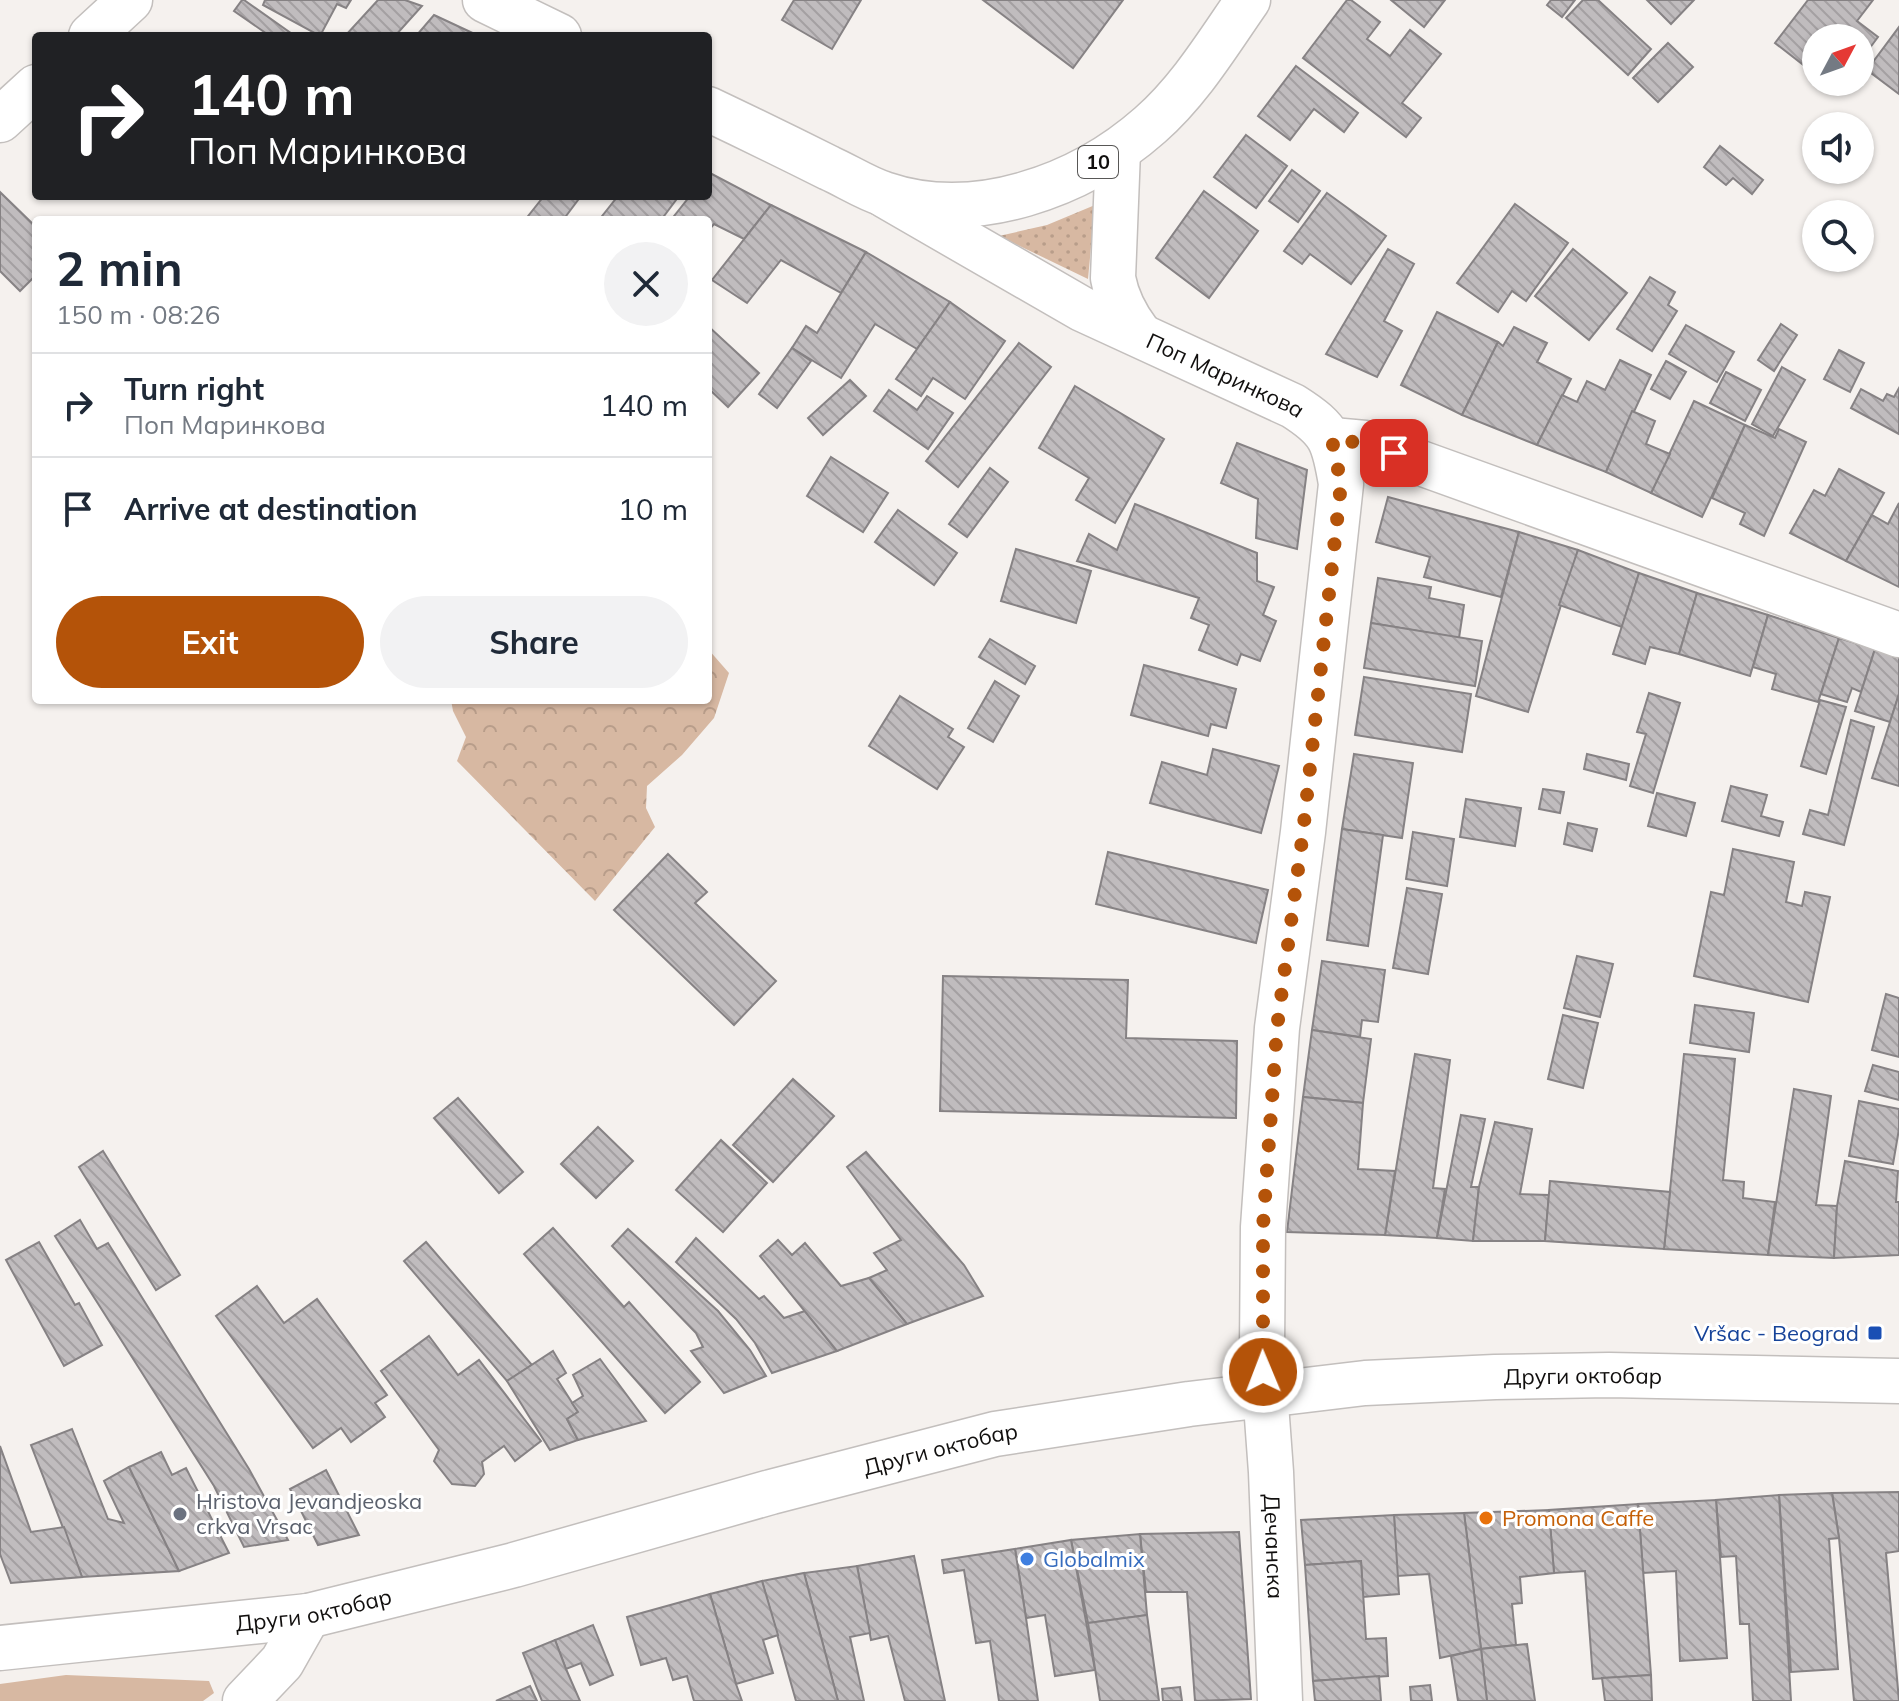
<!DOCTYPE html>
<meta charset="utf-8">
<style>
:root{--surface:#fff;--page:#f2f2f3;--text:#1f2937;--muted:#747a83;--line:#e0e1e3;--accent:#b45309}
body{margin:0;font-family:Mulish,sans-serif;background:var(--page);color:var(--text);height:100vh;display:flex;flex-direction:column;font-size:30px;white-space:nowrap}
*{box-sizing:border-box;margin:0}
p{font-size:26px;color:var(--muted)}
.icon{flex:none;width:44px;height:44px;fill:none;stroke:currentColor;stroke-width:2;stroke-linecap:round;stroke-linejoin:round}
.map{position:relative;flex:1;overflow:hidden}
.sheet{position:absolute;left:32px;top:216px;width:680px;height:488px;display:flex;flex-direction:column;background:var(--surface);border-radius:8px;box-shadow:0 2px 6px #0004}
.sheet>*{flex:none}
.top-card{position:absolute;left:32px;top:32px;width:680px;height:168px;border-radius:8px;box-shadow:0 2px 6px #0004;background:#202124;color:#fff;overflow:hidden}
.needle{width:52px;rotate:49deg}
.controls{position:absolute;left:1802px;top:24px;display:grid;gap:16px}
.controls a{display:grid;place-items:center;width:72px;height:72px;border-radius:50%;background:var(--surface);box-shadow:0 2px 6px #0004;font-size:40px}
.pin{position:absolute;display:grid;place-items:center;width:68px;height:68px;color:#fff;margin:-34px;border-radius:16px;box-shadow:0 4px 12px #0006}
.me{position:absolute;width:88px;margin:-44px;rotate:359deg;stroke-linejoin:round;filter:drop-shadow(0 0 6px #0008)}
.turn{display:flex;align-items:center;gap:28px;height:168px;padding:0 24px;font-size:36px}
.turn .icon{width:104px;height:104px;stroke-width:2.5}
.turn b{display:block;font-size:56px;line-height:68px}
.round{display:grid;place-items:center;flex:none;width:84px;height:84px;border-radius:42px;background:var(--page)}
.overview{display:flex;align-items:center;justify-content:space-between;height:136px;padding:0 24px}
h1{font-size:48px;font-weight:700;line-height:60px}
.button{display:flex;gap:16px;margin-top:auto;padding:16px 24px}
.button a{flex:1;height:92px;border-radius:48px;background:var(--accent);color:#fff;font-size:32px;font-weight:700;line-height:92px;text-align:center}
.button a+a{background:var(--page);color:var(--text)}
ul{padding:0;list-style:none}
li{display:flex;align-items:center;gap:24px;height:104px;padding:0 24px;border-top:2px solid var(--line)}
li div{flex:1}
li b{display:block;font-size:30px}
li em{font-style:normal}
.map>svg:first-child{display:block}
.grass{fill:url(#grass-dots)}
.forest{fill:url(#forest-crowns)}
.park{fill:#d7b8a2}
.building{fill:url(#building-back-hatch);stroke:#868284;stroke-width:2}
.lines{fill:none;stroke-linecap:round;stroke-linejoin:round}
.minor-casing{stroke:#c3bfbd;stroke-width:47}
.major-casing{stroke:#c3bfbd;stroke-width:47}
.minor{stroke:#fff;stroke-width:44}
.major{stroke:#fff;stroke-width:44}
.route{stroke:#b45309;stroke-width:14;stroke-dasharray:0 25.2}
.transit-dot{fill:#1a4fb4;stroke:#fff;stroke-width:3}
.worship-dot{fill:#6b7280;stroke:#fff;stroke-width:3}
.food-dot{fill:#e8710a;stroke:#fff;stroke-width:3}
.shop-dot{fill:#3f7fe0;stroke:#fff;stroke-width:3}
.labels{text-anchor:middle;stroke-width:6;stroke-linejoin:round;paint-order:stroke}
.shield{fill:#fff;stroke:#585756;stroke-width:2}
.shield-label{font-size:20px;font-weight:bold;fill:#110f0e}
.street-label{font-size:22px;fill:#110f0e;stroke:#fff}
.transit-label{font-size:22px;fill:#164399;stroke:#fff;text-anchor:end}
.worship-label{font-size:22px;fill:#5b616d;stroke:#fff;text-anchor:start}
.food-label{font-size:22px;fill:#c56008;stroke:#fff;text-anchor:start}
.shop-label{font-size:22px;fill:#366cbe;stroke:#fff;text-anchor:start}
</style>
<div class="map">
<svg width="1899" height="1701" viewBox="0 0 1899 1701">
<defs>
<pattern id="grass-dots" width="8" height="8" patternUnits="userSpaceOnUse" patternTransform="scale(2)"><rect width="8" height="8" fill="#d7b8a2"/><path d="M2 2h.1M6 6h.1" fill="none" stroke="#b89d8a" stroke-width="1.8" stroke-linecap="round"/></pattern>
<pattern id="forest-crowns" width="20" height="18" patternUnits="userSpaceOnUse" patternTransform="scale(2)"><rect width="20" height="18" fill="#d7b8a2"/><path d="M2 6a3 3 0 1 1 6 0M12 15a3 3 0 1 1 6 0" fill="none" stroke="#b89d8a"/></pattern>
<pattern id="building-back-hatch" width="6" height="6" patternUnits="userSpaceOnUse" patternTransform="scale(2)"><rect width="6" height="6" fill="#c0bcbe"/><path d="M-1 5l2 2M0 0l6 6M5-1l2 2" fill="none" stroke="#a4a0a2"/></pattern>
</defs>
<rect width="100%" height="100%" fill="#f5f1ee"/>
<!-- grass -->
<path class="grass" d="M1095,205L1088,279L999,236L1047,225Z"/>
<!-- forest -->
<path class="forest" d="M708,649L729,673L714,718L682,755L647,786L646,808L655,827L595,901L457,761L466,737L453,711L451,700H708Z"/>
<!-- park -->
<path class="park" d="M66,1675L209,1681L214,1693L203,1701H0V1684Z"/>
<!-- building -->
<g class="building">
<path d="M242,0H244L295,36H270L234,11Z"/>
<path d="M265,0H351L346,8L337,4L320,36L263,5Z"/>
<path d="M378,0H405L422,6L395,36H345Z"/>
<path d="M794,0H861L832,49L782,20Z"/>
<path d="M983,0H1123L1073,68Z"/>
<path d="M1347,0H1351L1380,22L1367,39L1390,56L1410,30L1441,54L1402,103L1421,118L1406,137L1303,58Z"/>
<path d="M1391,0H1445L1424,27Z"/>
<path d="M1551,0H1575L1562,17L1547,5Z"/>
<path d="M1583,0H1598L1651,49L1628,75L1566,18Z"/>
<path d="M1647,0H1694L1671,24Z"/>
<path d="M1808,0H1873L1857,21L1878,37L1860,61V38H1816V54L1806,67L1775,43Z"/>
<path d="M434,15L479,36H416Z"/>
<path d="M1899,27V94L1867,70Z"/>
<path d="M1668,43L1693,67L1658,102L1633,78Z"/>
<path d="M1296,66L1358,113L1344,132L1314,109L1290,140L1258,116Z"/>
<path d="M1246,135L1287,166L1256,208L1214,177Z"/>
<path d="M1720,146L1763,180L1752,194L1733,178L1726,185L1704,167Z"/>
<path d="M1292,170L1320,191L1298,222L1269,201Z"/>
<path d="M708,172L771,205L744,239L714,224L708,231V220H671L690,196H708Z"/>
<path d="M1204,191L1258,231L1209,298L1156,258Z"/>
<path d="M0,192L36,227V275L20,291L0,271Z"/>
<path d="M1327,193L1386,236L1351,284L1310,254L1302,264L1284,251Z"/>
<path d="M544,196H581L563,220H525Z"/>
<path d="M618,196H679L661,220H599Z"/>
<path d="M1515,204L1568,243L1526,301L1512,291L1498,312L1457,283Z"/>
<path d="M771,205L866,252L841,293L781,260L747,303L712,280Z"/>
<path d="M1388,249L1414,264L1384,321L1402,331L1377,377L1326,354Z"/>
<path d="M1573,249L1627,293L1589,340L1535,296Z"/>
<path d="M866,252L950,302L917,349L875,324L841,378L792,348L806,326L817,333Z"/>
<path d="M1650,277L1675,292L1668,305L1677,311L1652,351L1617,329Z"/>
<path d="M950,302L1005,341L965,399L933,378L921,396L896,379Z"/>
<path d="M1437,312L1498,342L1462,415L1401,385Z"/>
<path d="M1781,324L1797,335L1774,371L1758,360Z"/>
<path d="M1686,325L1734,352L1717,382L1669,354Z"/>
<path d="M708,326L759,373L728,407L708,388Z"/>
<path d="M1514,327L1547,343L1537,362L1571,379L1537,445L1462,415L1498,342L1503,346Z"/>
<path d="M1019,343L1051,367L958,487L926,461Z"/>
<path d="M792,348L811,361L777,408L759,394Z"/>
<path d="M1839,350L1864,363L1850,392L1824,379Z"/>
<path d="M1620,360L1651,375L1606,472L1537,445L1562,395L1577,402L1587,381L1605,390Z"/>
<path d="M1666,361L1686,372L1670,399L1651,389Z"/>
<path d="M1782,367L1805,380L1773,436L1752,424Z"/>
<path d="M1726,372L1761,390L1745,421L1710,403Z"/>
<path d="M850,380L866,396L823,435L808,418Z"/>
<path d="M1075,386L1164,439L1115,523L1076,500L1089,478L1039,448Z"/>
<path d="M1899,388V434L1851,408L1861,389L1883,401L1887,394L1894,397Z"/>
<path d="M889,390L917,410L927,396L953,413L928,449L874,411Z"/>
<path d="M1694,401L1745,425L1702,517L1651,493Z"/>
<path d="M1632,411L1655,421L1646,444L1670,454L1651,493L1606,472Z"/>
<path d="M1745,425L1775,438L1779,429L1806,442L1764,536L1740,524L1745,513L1712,498Z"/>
<path d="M1237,443L1307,470L1297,549L1256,538L1258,499L1221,483Z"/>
<path d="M831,457L888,493L863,532L807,496Z"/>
<path d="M990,468L1008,482L967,537L949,524Z"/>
<path d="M1839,469L1884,493L1846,561L1790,533L1814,490L1825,496Z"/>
<path d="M1388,497L1519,532L1501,597L1424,577L1430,557L1376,542Z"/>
<path d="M1899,503V587L1846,561L1872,515L1888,524Z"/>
<path d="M1135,504L1257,553V581L1274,587L1263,615L1276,621L1260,661L1241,654L1237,665L1199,650L1209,625L1191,618L1199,598L1077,561L1089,534L1117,550Z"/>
<path d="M898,510L957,553L934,585L875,542Z"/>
<path d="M1519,532L1578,550L1528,712L1476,696Z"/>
<path d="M1016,549L1091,571L1076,623L1001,601Z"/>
<path d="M1578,550L1639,573L1622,627L1559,605Z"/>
<path d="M1639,573L1697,593L1679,654L1650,647L1645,664L1613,654Z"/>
<path d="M1378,578L1431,587L1429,598L1464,605L1459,638L1371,623Z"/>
<path d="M1697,593L1768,615L1750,676L1679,654Z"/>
<path d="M1768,615L1839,638L1818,702L1772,689L1776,674L1753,667Z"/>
<path d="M1371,623L1482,641L1475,686L1364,668Z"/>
<path d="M1839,638L1875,649L1861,692L1852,688L1847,702L1821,694Z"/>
<path d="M990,639L1035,666L1025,684L979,657Z"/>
<path d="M1875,649L1899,657V694L1890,722L1855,711Z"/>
<path d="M1144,665L1236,689L1226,728L1211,724L1208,736L1131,715Z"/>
<path d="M1364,677L1471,694L1462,752L1355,735Z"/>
<path d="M995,681L1019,696L993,742L968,728Z"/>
<path d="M1649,693L1680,703L1653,793L1630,786L1646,734L1637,732Z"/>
<path d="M1899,694V786L1872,778Z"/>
<path d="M900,696L953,729L948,737L964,747L937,789L869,746Z"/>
<path d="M1820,700L1846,707L1826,774L1801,766Z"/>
<path d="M1851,720L1874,727L1844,845L1803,834L1810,810L1828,815Z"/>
<path d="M1213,749L1279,766L1261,833L1150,803L1162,762L1207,775Z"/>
<path d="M1354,754L1413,763L1402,838L1342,829Z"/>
<path d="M1587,754L1629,764L1626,780L1584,769Z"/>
<path d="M1731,786L1767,795L1761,816L1783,822L1779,836L1722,821Z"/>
<path d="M1543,789L1564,792L1560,813L1539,809Z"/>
<path d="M1657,793L1695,803L1686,836L1648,826Z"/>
<path d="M1466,799L1521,808L1515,846L1460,837Z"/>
<path d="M1568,823L1597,829L1592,851L1564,844Z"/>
<path d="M1342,829L1383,835L1368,946L1327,940Z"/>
<path d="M1413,832L1454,839L1447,886L1406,879Z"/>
<path d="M1733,849L1794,862L1786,902L1802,906L1805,892L1830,897L1808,1002L1694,976L1711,892L1724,895Z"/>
<path d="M1108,852L1268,890L1256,943L1096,904Z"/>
<path d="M668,854L707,892L695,903L776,981L734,1025L614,910Z"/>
<path d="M1407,888L1442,894L1428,974L1393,968Z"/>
<path d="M1577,956L1613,964L1600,1017L1564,1008Z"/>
<path d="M1322,961L1385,970L1378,1022L1362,1020L1360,1037L1312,1030Z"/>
<path d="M943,976L1128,980L1126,1038L1237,1041L1236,1118L940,1111Z"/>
<path d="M1886,994L1899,998V1057L1872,1050Z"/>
<path d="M1695,1005L1754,1013L1749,1052L1690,1043Z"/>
<path d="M1563,1015L1598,1023L1583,1088L1548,1079Z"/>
<path d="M1312,1030L1371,1039L1363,1103L1303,1097Z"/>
<path d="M1415,1054L1450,1060L1433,1188L1445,1189L1437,1238L1385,1235Z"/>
<path d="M1684,1054L1735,1059L1723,1180L1744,1182L1743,1198L1775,1202L1768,1255L1664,1249Z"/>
<path d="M1873,1065L1899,1072V1100L1865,1091Z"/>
<path d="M793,1079L834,1116L773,1182L733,1145Z"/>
<path d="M1794,1089L1831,1096L1816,1205L1837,1206L1834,1258L1768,1255Z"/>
<path d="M1303,1097L1363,1103L1358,1169L1395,1171L1385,1235L1287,1232Z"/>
<path d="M458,1098L523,1172L499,1193L434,1118Z"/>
<path d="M1859,1101L1899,1109V1129L1893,1164L1849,1156Z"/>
<path d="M1461,1115L1485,1119L1471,1187H1479L1473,1241L1437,1238Z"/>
<path d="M1495,1122L1532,1129L1520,1194L1549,1195L1545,1241H1473L1479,1187Z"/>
<path d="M598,1127L633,1161L596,1198L561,1164Z"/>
<path d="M721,1140L767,1183L723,1232L676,1190Z"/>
<path d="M103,1151L180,1275L156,1290L79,1167Z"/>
<path d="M866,1152L964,1265L983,1296L907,1324L869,1278L887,1270L874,1253L901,1240L847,1167Z"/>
<path d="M1845,1161L1898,1171L1896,1202H1899V1255L1834,1258L1837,1206Z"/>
<path d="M1550,1181L1670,1192L1664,1249L1545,1241Z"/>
<path d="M80,1220L97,1249L108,1243L249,1469L288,1540L244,1547L214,1486L55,1236Z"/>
<path d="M553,1228L624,1307L629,1302L700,1382L665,1413L524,1254Z"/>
<path d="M628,1229L718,1311L750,1350L766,1376L724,1393L691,1351L703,1347L696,1333L612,1246Z"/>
<path d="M696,1238L759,1299L764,1296L784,1318L805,1311L837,1351L772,1373L755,1343L736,1319L676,1262Z"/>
<path d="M778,1240L792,1255L805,1243L841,1286L869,1278L907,1324L837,1351L760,1256Z"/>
<path d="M39,1242L75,1305L79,1303L102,1345L64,1366L6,1260Z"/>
<path d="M426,1242L532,1365L507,1381L404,1261Z"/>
<path d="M257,1286L284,1323L317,1299L387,1395L375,1403L385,1417L351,1442L341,1428L313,1448L216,1316Z"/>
<path d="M429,1336L458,1375L479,1360L541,1441L515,1461L504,1446L482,1462L484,1474L475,1486L452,1484L434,1461L439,1450L381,1371Z"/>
<path d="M553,1351L566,1373L557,1379L578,1412L567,1419L578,1440L550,1450L507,1381Z"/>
<path d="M600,1359L646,1421L578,1440L567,1419L578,1412L572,1403L583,1396L573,1375Z"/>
<path d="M72,1429L108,1519L124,1523L104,1481L129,1467L179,1571L82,1577L31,1445Z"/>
<path d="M0,1446L31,1532L64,1527L82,1577L11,1583L0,1554Z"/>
<path d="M161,1452L172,1475L186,1468L229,1553L179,1571L129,1467Z"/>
<path d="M326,1470L359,1535L318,1545L290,1489Z"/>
<path d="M1899,1492V1551L1886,1553L1899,1701H1854L1839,1538L1832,1493Z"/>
<path d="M1832,1493L1839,1538L1829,1539L1838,1669L1791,1672L1779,1495Z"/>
<path d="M1779,1495L1791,1701H1753L1749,1624H1740L1736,1556L1721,1557L1716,1500Z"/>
<path d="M1716,1500L1727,1658L1680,1661L1676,1571L1643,1573L1638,1504Z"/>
<path d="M1638,1504L1651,1675L1593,1679L1585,1571L1554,1573L1549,1510Z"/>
<path d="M1549,1510L1554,1573L1520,1577L1522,1603L1512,1604L1516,1645L1481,1649L1464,1513Z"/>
<path d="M1464,1513L1481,1649L1440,1658L1429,1574L1397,1576L1394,1515Z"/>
<path d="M1394,1515L1399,1594L1363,1597L1361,1561L1305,1565L1301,1520Z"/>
<path d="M1239,1532L1251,1699L1195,1701L1187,1592H1146L1140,1534Z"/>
<path d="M1140,1534L1147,1615L1088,1623L1071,1540Z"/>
<path d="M1071,1540L1095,1670L1055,1676L1045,1615L1026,1618L1015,1549Z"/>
<path d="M1015,1549L1026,1618L1038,1701H999L990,1641L976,1643L964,1570L944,1573L942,1560Z"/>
<path d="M914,1556L945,1701H905L888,1636L871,1640L857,1566Z"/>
<path d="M1361,1561L1366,1639L1386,1638L1388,1676L1313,1681L1305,1565Z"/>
<path d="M857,1566L870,1633L850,1637L864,1701H838L804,1573Z"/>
<path d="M804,1573L838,1701H796L762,1581Z"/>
<path d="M762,1581L778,1635L763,1640L773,1673L736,1684L710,1594Z"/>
<path d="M710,1594L736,1684L742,1701H694L687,1676L673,1680L666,1658L641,1665L627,1617Z"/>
<path d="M1147,1615L1159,1701H1100L1088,1623Z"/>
<path d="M593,1625L613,1675L590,1685L581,1663L566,1669L555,1640Z"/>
<path d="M555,1640L566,1669L580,1701H542L523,1653Z"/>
<path d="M1527,1644L1535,1701H1487L1481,1649Z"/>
<path d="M1481,1649L1487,1701H1458L1451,1656Z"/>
<path d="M1651,1675L1652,1701H1605L1602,1678Z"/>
<path d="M1379,1676L1381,1701H1315L1313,1681Z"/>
<path d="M1430,1685L1432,1701H1411L1410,1687Z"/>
<path d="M530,1686L537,1701H496Z"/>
<path d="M1180,1687L1182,1701H1163L1162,1689Z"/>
</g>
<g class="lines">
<defs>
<g id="minor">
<path d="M91,36L130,0"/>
<path d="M0,120L36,87"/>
<path d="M1118,151L1113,278C1117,299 1125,315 1138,332"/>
<path id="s1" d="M886,196L1082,309L1293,406C1331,430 1334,441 1341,484L1303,832L1277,1028L1263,1227L1262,1350L1271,1472L1280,1701"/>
<path d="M1332,440L1365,443L1899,635"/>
<path d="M245,1701L282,1662L308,1616"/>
</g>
<g id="major">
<path d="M485,0L559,36"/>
<path d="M708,109C748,128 789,148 829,168C847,176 865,188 884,194C975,225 1081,186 1150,125C1190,90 1218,43 1248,0"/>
<path id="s2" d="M0,1648L308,1616L514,1565L771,1492L995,1434L1189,1404L1365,1383L1495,1377L1609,1375L1899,1381"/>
</g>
</defs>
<!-- minor casing -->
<use href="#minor" class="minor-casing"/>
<!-- major casing -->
<use href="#major" class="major-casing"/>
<!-- minor -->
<use href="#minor" class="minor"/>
<!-- major -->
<use href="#major" class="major"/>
</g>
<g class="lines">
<!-- route -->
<path class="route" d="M1263,1372V1227L1277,1028L1303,832L1341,484L1332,440L1365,443L1394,453"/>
</g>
<!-- markers -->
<rect class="transit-dot" x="1867" y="1325" width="16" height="16" rx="4"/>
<circle class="worship-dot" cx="180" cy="1514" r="8"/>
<circle class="food-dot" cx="1486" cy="1518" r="8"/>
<circle class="shop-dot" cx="1027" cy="1559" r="8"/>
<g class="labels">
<!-- shield labels -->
<rect class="shield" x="1078" y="146" width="40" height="32" rx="6"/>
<g class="shield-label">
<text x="1098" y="169">10</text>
</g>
<!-- street labels -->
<g class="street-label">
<text dy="8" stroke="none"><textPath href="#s1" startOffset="384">Поп Маринкова</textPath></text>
<text dy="8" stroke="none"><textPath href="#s2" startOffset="1612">Други октобар</textPath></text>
<text dy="8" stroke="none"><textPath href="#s2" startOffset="964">Други октобар</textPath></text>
<text dy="8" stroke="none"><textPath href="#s1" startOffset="1622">Дечанска</textPath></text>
<text dy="8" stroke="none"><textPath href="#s2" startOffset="316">Други октобар</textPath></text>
</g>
<!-- transit labels -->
<g class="transit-label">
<text x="1859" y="1341">Vršac - Beograd</text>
</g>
<!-- worship labels -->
<g class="worship-label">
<text x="196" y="1509">Hristova Jevandjeoska<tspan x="196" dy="25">crkva Vrsac</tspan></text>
</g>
<!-- food labels -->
<g class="food-label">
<text x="1502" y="1526">Promona Caffe</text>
</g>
<!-- shop labels -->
<g class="shop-label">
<text x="1043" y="1567">Globalmix</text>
</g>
</g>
</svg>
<div class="controls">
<a><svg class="needle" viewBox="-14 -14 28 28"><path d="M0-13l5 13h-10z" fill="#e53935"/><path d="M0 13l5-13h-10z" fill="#747a83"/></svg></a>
<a><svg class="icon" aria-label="sound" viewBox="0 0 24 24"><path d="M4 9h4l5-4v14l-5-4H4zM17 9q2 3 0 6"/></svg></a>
<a><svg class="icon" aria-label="search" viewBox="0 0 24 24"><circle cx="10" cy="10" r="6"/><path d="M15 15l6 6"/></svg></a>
</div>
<div class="pin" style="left:1394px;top:453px;background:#d93025"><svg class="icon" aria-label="arrive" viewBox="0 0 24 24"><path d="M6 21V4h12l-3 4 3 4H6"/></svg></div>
<svg class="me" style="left:1263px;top:1372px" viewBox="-20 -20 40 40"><circle r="17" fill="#b45309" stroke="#fff" stroke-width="3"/><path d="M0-11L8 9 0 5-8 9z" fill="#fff"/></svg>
<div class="top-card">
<div class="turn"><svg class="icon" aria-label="right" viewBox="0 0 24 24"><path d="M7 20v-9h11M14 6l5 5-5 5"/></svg><div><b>140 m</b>Поп Маринкова</div></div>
</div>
<section class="sheet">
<div class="overview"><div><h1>2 min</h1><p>150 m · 08:26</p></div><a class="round"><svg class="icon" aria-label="close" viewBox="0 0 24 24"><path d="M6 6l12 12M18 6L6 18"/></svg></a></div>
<ul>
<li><svg class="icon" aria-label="right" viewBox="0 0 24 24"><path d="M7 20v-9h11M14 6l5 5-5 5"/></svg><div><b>Turn right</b><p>Поп Маринкова</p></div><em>140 m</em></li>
<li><svg class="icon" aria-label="arrive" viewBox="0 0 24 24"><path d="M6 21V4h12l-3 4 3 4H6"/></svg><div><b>Arrive at destination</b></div><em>10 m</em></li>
</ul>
<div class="button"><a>Exit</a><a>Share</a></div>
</section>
</div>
